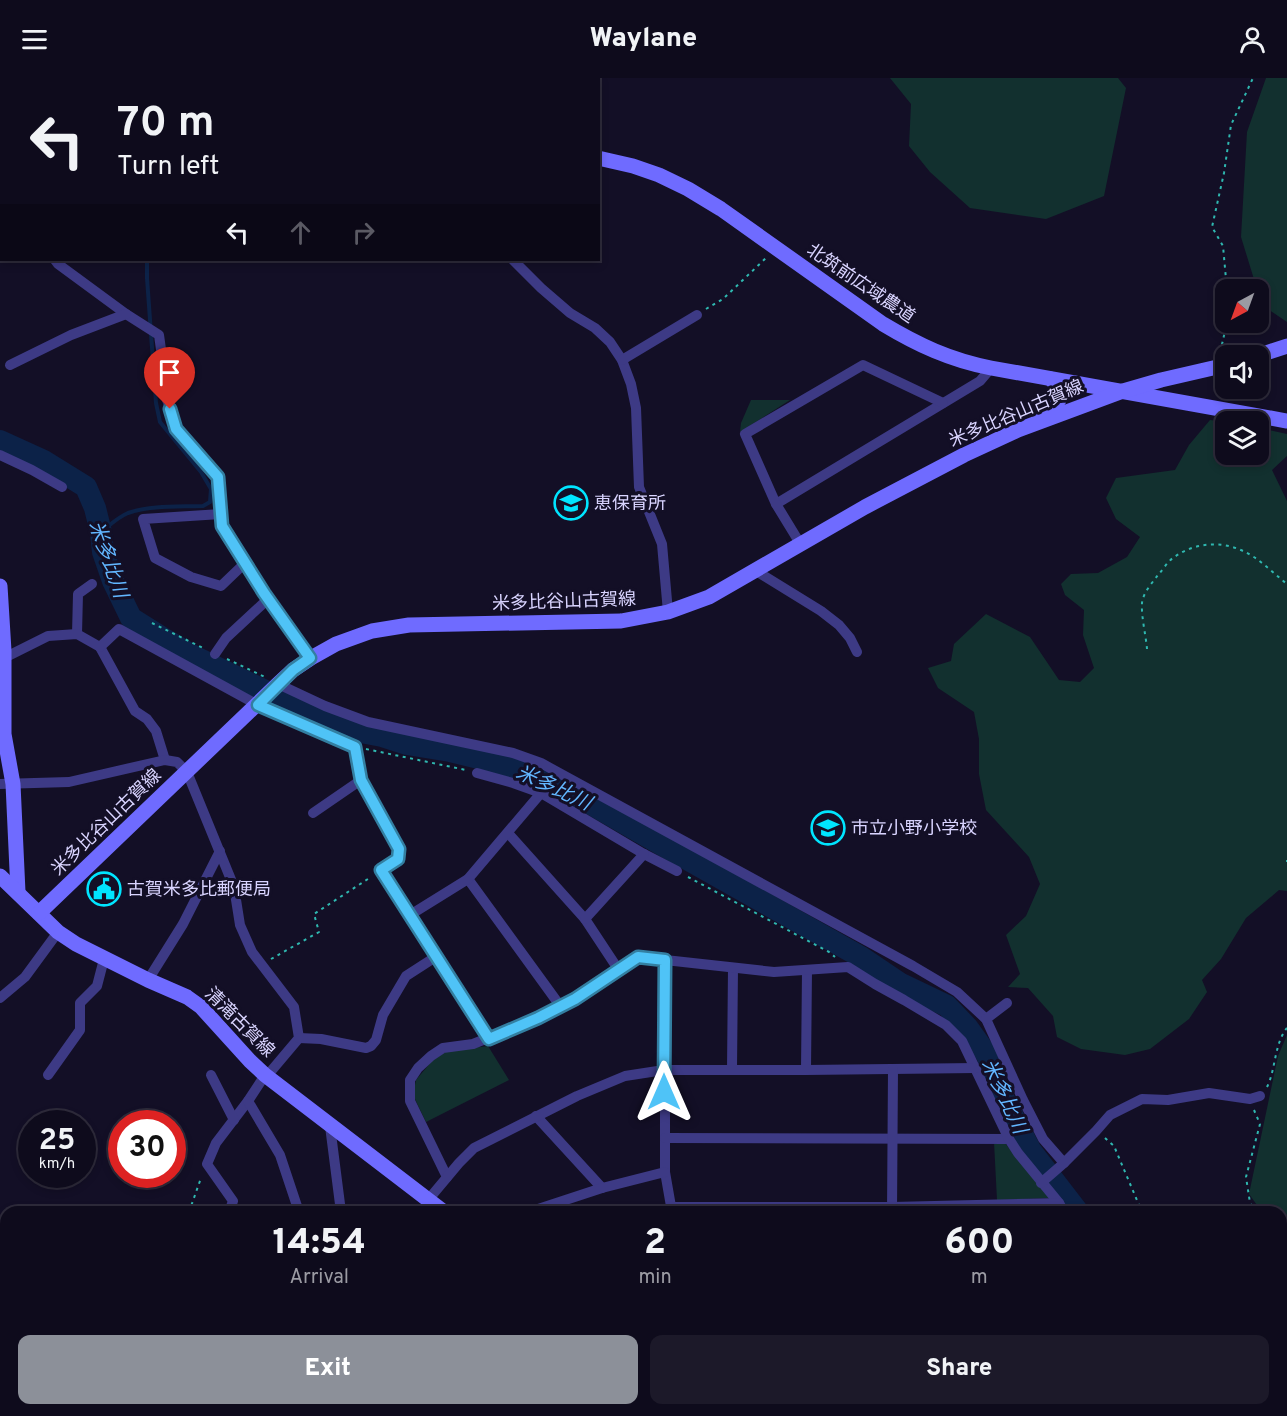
<!DOCTYPE html>
<meta charset="utf-8">
<style>
:root{--surface:#0e0b1c;--page:#1c1929;--text:#f1f3f6;--muted:#9b9ba3;--line:#2e2b3b;--accent:#8c9099}
body{margin:0;font-family:Overpass,"Noto Sans JP",sans-serif;background:var(--page);color:var(--text);height:100vh;display:flex;flex-direction:column;font-size:22px;white-space:nowrap}
*{box-sizing:border-box;margin:0}
p{font-size:20px;color:var(--muted)}
.icon{flex:none;width:33px;height:33px;fill:none;stroke:currentColor;stroke-width:2;stroke-linecap:round;stroke-linejoin:round}
.map{position:relative;flex:1;overflow:hidden}
.sheet{position:absolute;left:0px;top:1128px;width:1287px;height:210px;display:flex;flex-direction:column;background:var(--surface);border-radius:18px 18px 0 0;box-shadow:0 3px 9px #0003,0 0 0 2px var(--line)}
.sheet>*{flex:none}
.top-card{position:absolute;left:0px;top:0px;width:600px;height:183px;box-shadow:0 3px 9px #0003,0 0 0 2px var(--line);background:#0e0b1c;color:var(--text);overflow:hidden}
.needle{width:39px;rotate:221deg}
.fabs{position:absolute;left:1215px;top:201px;display:grid;gap:12px}
.fabs a{display:grid;place-items:center;width:54px;height:54px;border-radius:12px;background:var(--surface);box-shadow:0 3px 9px #0003,0 0 0 2px var(--line);font-size:30px}
.speed{position:absolute;left:18px;top:1032px;display:flex;gap:12px;font-size:30px;font-weight:700;text-align:center}
.speed>*{display:grid;place-content:center;width:78px;height:78px;border-radius:50%;background:var(--surface);box-shadow:0 3px 9px #0003,0 0 0 2px var(--line);line-height:1}
.speed small{font-size:15px;font-weight:400}
.speed .limit{border:9px solid #d22;background:#fff;color:#111}
.pin{position:absolute;display:grid;place-items:center;width:51px;height:51px;color:#fff;margin:-62px -26px;border-radius:50% 50% 50% 0;rotate:-45deg;box-shadow:0 0 6px #0007}
.pin .icon{rotate:45deg}
.me{position:absolute;width:66px;margin:-33px;rotate:0deg;stroke-linejoin:round;filter:drop-shadow(0 0 4px #0008)}
.turn{display:flex;align-items:center;gap:21px;height:126px;padding:0 18px;font-size:27px}
.turn .icon{width:78px;height:78px;stroke-width:2.5}
.turn b{display:block;font-size:42px;line-height:51px}
.lanes{display:flex;align-items:center;height:57px;padding:0 18px;background:#0003;justify-content:center;gap:30px;direction:ltr}
.lanes .off{opacity:.35}
.eta{display:flex;justify-content:space-evenly;align-items:center;height:102px;text-align:center}
.eta b{font-size:36px;font-weight:800;line-height:42px}
.cta{display:flex;gap:12px;margin-top:auto;padding:12px 18px}
.cta a{flex:1;height:69px;border-radius:12px;background:var(--accent);color:#fff;font-size:24px;font-weight:800;line-height:69px;text-align:center}
.cta a+a{background:var(--page);color:var(--text)}
header{display:flex;justify-content:space-between;align-items:center;height:78px;padding:0 18px;background:var(--surface);font-size:27px;font-weight:800}
.map>svg:first-child{display:block}
.green{fill:#12302f}
.lines{fill:none;stroke-linecap:round;stroke-linejoin:round}
.stream{stroke:#0c2248;stroke-width:4}
.river{stroke:#0c2248;stroke-width:22}
.path{stroke:#2fb8b0;stroke-width:2;stroke-dasharray:3 4.5;stroke-linecap:butt}
.street{stroke:#3d3a85;stroke-width:10}
.secondary{stroke:#6f6bff;stroke-width:15}
.route-casing{stroke:#337fa1;stroke-width:15}
.route{stroke:#4fc3f7;stroke-width:10}
.labels{text-anchor:middle;stroke-width:6;stroke-linejoin:round;paint-order:stroke}
.street-label{font-size:18px;fill:#d9d4ff;stroke:#130f26}
.poi-label{font-size:18px;fill:#d9d4ff;stroke:#130f26;text-anchor:start}
.water-label{font-size:20px;font-style:italic;fill:#62b6ff;stroke:#130f26}
</style>
<header><svg class="icon" aria-label="menu" viewBox="0 0 24 24"><path d="M4 6h16M4 12h16M4 18h16"/></svg>Waylane<svg class="icon" aria-label="person" viewBox="0 0 24 24"><circle cx="12" cy="8" r="4"/><path d="M4 21q1-7 8-7t8 7"/></svg></header>
<div class="map">
<svg width="1287" height="1338" viewBox="0 0 1287 1338">
<rect width="100%" height="100%" fill="#130f26"/>
<!-- green -->
<g class="green">
<path d="M890,0H1118L1126,10L1104,118L1046,141L970,130L930,94L909,68L911,26Z"/>
<path d="M1266,0H1287V244L1262,227L1258,212L1257,211L1241,159L1247,54Z"/>
<path d="M751,322H790L740,354L741,345Z"/>
<path d="M1210,342L1225,344L1226,376H1258L1259,350L1287,356V378L1272,392L1287,423V813L1279,812L1246,840L1221,881L1202,902L1207,914L1189,941L1150,971L1125,977L1081,971L1057,959L1053,938L1028,910L1008,909L1020,896L1006,857L1026,838L1040,806L1029,779L986,732L979,696V661L974,634L938,610L928,590L951,583L954,566L986,536L1030,559L1059,602L1080,604L1094,590L1083,557L1084,532L1065,517L1061,506L1071,496L1098,495L1127,479L1140,459L1116,441L1106,420L1116,400L1175,392L1189,367Z"/>
<path d="M1287,957V1153L1281,1151V1134H1262L1249,1116L1278,978Z"/>
<path d="M488,968L509,1002L426,1044L413,1017L416,1002L432,983L447,973Z"/>
<path d="M994,1064L1005,1065L1049,1120L997,1122Z"/>
</g>
<g class="lines">
<!-- stream -->
<g class="stream">
<path d="M160,2L161,0"/>
<path d="M101,454C110,447 118,439 128,435C151,427 179,429 203,428L210,424L211,411L201,394L160,344L156,325L147,200V182"/>
</g>
<!-- river -->
<g class="river">
<path d="M0,363L44,383L86,409L95,430L101,454L103,474L113,503L131,540L166,562L195,579L290,625L361,654L382,658L407,666L450,673L491,683L526,693L565,711L662,767L861,879L901,906L947,928L967,949L987,977L999,1012L1031,1073L1078,1134"/>
<path d="M1116,1338L1117,1332"/>
</g>
<!-- path -->
<g class="path">
<path d="M1227,212L1223,168L1212,149L1224,95L1231,47L1253,0"/>
<path d="M706,231L723,221L767,179"/>
<path d="M1222,274L1221,271L1227,244"/>
<path d="M152,545L205,571"/>
<path d="M1147,571C1146,558 1141,538 1142,525C1143,515 1152,505 1158,497C1163,492 1167,484 1173,480C1193,465 1220,462 1243,473C1259,480 1273,495 1287,506"/>
<path d="M227,581L265,599"/>
<path d="M366,671L466,692"/>
<path d="M1286,783H1287"/>
<path d="M688,799L829,874L835,879"/>
<path d="M271,881L319,854L314,836L371,799"/>
<path d="M1267,1009C1276,991 1274,966 1287,950"/>
<path d="M1254,1032L1260,1046L1246,1099L1250,1125L1256,1134"/>
<path d="M1105,1060L1114,1068L1142,1134"/>
<path d="M189,1134L201,1100"/>
<path d="M1281,1158L1287,1160"/>
</g>
<!-- street -->
<g class="street">
<path d="M139,0L141,2"/>
<path d="M148,2L149,0"/>
<path d="M0,105L2,108"/>
<path d="M55,182L58,186L126,236L159,257L164,293V312L176,351L218,399L222,448L264,515L311,580"/>
<path d="M513,182L541,210L570,235L595,250L610,264L622,282L631,306L636,330L639,409L662,466L668,534"/>
<path d="M622,282L697,237"/>
<path d="M10,287L71,257L126,236"/>
<path d="M0,377L32,392L62,409"/>
<path d="M776,426L980,303L991,290"/>
<path d="M221,436L143,441L155,480L191,499L221,508L245,485"/>
<path d="M801,467L776,426L745,356L863,287L943,325"/>
<path d="M756,493L821,533L839,547L850,560L857,574"/>
<path d="M77,556L78,516L92,506"/>
<path d="M100,569L135,633L147,641L156,653L165,682"/>
<path d="M215,576L226,560L268,521"/>
<path d="M0,580H4L48,558L77,556L100,569L119,551L258,627L355,669L361,702L399,771L398,781L381,792L489,961"/>
<path d="M278,606L325,628L368,644L513,675L541,685L913,888L957,914L986,941L1023,1022L1043,1061L1064,1085"/>
<path d="M477,695L513,705L541,715L644,776L677,793"/>
<path d="M0,706L69,704L165,682L177,684L187,694L234,809L240,847L252,874L294,929L299,960L272,992L265,997L248,1023L216,1065L207,1086L233,1123L229,1134"/>
<path d="M313,735L361,702"/>
<path d="M508,755L585,841L618,891"/>
<path d="M468,801L561,929"/>
<path d="M410,837L468,801L541,715"/>
<path d="M585,841L644,776"/>
<path d="M665,882V1094L672,1134"/>
<path d="M148,902L183,846L220,773"/>
<path d="M0,920L25,899L58,854"/>
<path d="M986,941L1007,925"/>
<path d="M299,960L321,961L366,970L371,968L376,962L383,937L406,898L437,878"/>
<path d="M732,991L733,890"/>
<path d="M806,992L807,892"/>
<path d="M48,997L80,952V925L97,908L104,881"/>
<path d="M211,997L234,1042"/>
<path d="M248,1023L280,1077L299,1134"/>
<path d="M536,1038L602,1110"/>
<path d="M330,1048L341,1134"/>
<path d="M665,1060L1009,1061"/>
<path d="M447,1099L410,1023V1002L418,990L431,978L443,970L473,966L538,940L575,921L638,879L774,894L848,889L875,906L904,922L946,947L962,963L1009,1061L1018,1075L1059,1125L1064,1134"/>
<path d="M1041,1105L1064,1085L1096,1053L1110,1037L1142,1021L1168,1022L1209,1015L1250,1021L1260,1018"/>
<path d="M428,1122L459,1085L474,1070L577,1018L625,998L664,992H806L976,990"/>
<path d="M670,1129H892L1059,1125"/>
<path d="M529,1134L602,1110L665,1094"/>
<path d="M892,1134L893,991"/>
<path d="M0,1312L6,1318"/>
<path d="M19,1332L26,1338"/>
<path d="M117,1332L122,1338"/>
<path d="M908,1332V1338"/>
<path d="M502,1338V1332"/>
<path d="M1104,1338L1105,1332"/>
</g>
<!-- secondary -->
<g class="secondary">
<path d="M0,54L2,53"/>
<path d="M598,80L633,88L659,97L688,111L721,131L883,246C918,267 950,282 991,290L1287,343"/>
<path d="M1257,278L1287,268"/>
<path d="M1039,339L1049,333L1059,322L1060,311L1051,301"/>
<path d="M0,508L4,573V656L13,706L18,814"/>
<path d="M0,798L58,854L76,866L148,902L187,919L201,929L250,983L265,997L444,1134"/>
<path d="M39,835L278,606L293,592L311,580L336,566L372,553L409,547L621,543L668,534L709,519L865,429L964,377L1018,352L1123,313L1161,302L1226,287"/>
<path d="M613,1332L616,1338"/>
</g>
</g>
<g class="lines">
<defs>
<path id="route" d="M170,331L176,351L218,399L222,448L264,515L310,580L293,592L258,627L355,669L361,702L399,771L398,781L381,792L489,961L538,940L575,921L638,879L665,882L664,1014"/>
</defs>
<!-- route casing -->
<use href="#route" class="route-casing"/>
<!-- route -->
<use href="#route" class="route"/>
</g>
<!-- icons -->
<defs>
<symbol id="school-ring" viewBox="-11 -11 22 22"><circle r="9.5" fill="#130f26" stroke="#00e5ff" stroke-width="1.5"/><path d="M0-5L7-2L0 1L-7-2ZM-4 1L0 2.5L4 1V4Q0 6-4 4Z" fill="#00e5ff"/></symbol>
<symbol id="civic-ring" viewBox="-11 -11 22 22"><circle r="9.5" fill="#130f26" stroke="#00e5ff" stroke-width="1.5"/><path d="M-.6-6.5H3V-4.5H.6V-3L4-1V1h2V6H-6V1h2V-1L-.6-3ZM-1.2 2.5V6h2.4V2.5Z" fill="#00e5ff"/></symbol>
</defs>
<g fill-rule="evenodd">
<use href="#school-ring" x="552" y="406" width="38" height="38"/>
<use href="#school-ring" x="809" y="731" width="38" height="38"/>
<use href="#civic-ring" x="85" y="792" width="38" height="38"/>
</g>
<g class="labels">
<!-- street labels -->
<g class="street-label">
<text transform="translate(861 205) rotate(34)" y="6">北筑前広域農道</text>
<text transform="translate(1016 335) rotate(-23)" y="6">米多比谷山古賀線</text>
<text transform="translate(564 523) rotate(-2)" y="6">米多比谷山古賀線</text>
<text transform="translate(106 744) rotate(-44)" y="6">米多比谷山古賀線</text>
<text transform="translate(240 944) rotate(45)" y="6">清滝古賀線</text>
</g>
<!-- poi labels -->
<g class="poi-label">
<text x="594" y="431">恵保育所</text>
<text x="851" y="756">市立小野小学校</text>
<text x="127" y="817">古賀米多比郵便局</text>
</g>
<!-- water labels -->
<g class="water-label">
<text transform="translate(109 481) rotate(71)" y="7">米多比川</text>
<text transform="translate(554 709) rotate(25)" y="7">米多比川</text>
<text transform="translate(1005 1018) rotate(65)" y="7">米多比川</text>
</g>
</g>
</svg>
<div class="fabs">
<a><svg class="needle" viewBox="-14 -14 28 28"><path d="M0-13l5 13h-10z" fill="#e53935"/><path d="M0 13l5-13h-10z" fill="#9b9ba3"/></svg></a>
<a><svg class="icon" aria-label="sound" viewBox="0 0 24 24"><path d="M4 9h4l5-4v14l-5-4H4zM17 9q2 3 0 6"/></svg></a>
<a><svg class="icon" aria-label="layers" viewBox="0 0 24 24"><path d="M12 4l9 5-9 5-9-5zM3 14l9 5 9-5"/></svg></a>
</div>
<div class="speed"><div>25<small>km/h</small></div><div class="limit">30</div></div>
<div class="pin" style="left:170px;top:331px;background:#d93025"><svg class="icon" aria-label="arrive" viewBox="0 0 24 24"><path d="M6 21V4h12l-3 4 3 4H6"/></svg></div>
<svg class="me" style="left:664px;top:1014px" viewBox="-20 -20 40 40"><path d="M0-17L14 15 0 8-14 15z" fill="#4fc3f7" stroke="#fff" stroke-width="4"/></svg>
<div class="top-card">
<div class="turn"><svg class="icon" aria-label="left" viewBox="0 0 24 24"><path d="M17 20v-9H6M10 6l-5 5 5 5"/></svg><div><b>70 m</b>Turn left</div></div>
<div class="lanes"><svg class="icon" aria-label="left" viewBox="0 0 24 24"><path d="M17 20v-9H6M10 6l-5 5 5 5"/></svg><svg class="icon off" aria-label="ahead" viewBox="0 0 24 24"><path d="M12 20V5M6 11l6-6 6 6"/></svg><svg class="icon off" aria-label="right" viewBox="0 0 24 24"><path d="M7 20v-9h11M14 6l5 5-5 5"/></svg></div>
</div>
<section class="sheet">
<div class="eta">
<div><b>14:54</b><p>Arrival</p></div>
<div><b>2</b><p>min</p></div>
<div><b>600</b><p>m</p></div>
</div>
<div class="cta"><a>Exit</a><a>Share</a></div>
</section>
</div>
